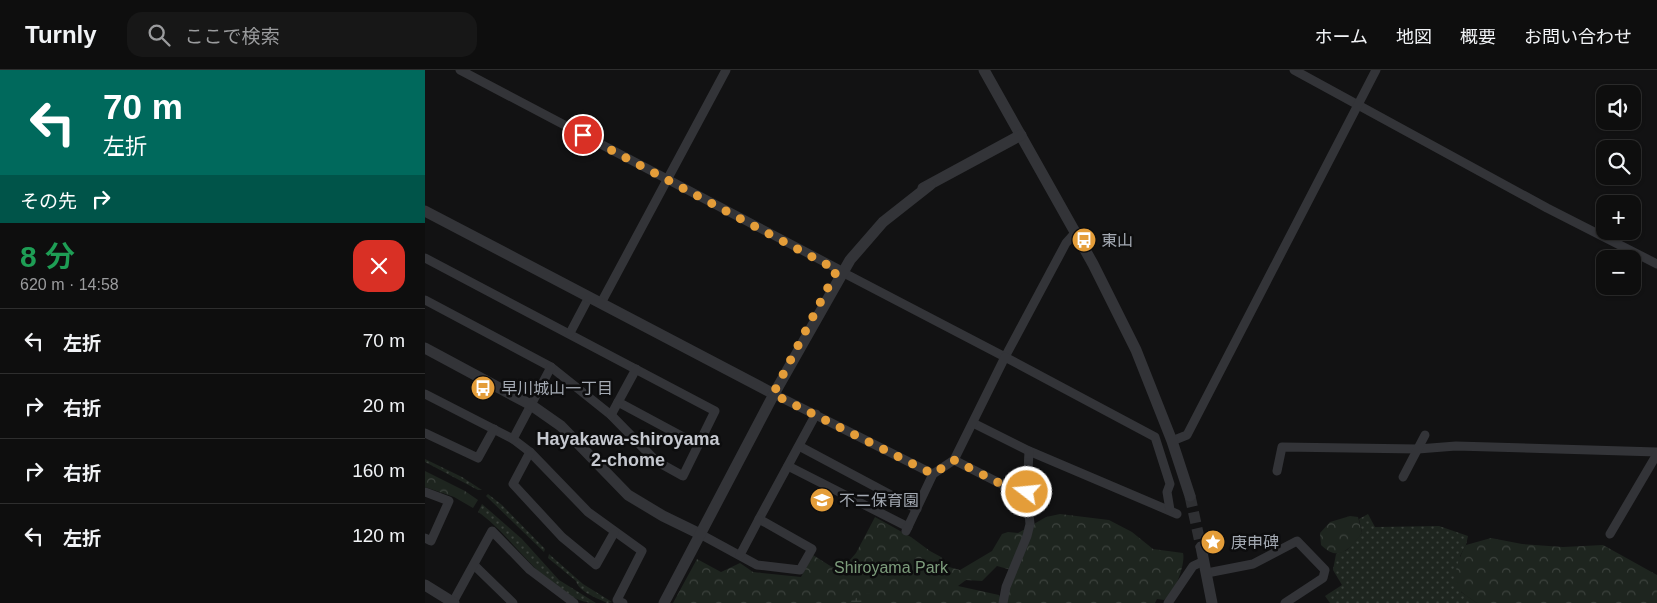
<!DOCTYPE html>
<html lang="ja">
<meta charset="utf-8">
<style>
:root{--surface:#0e0e0e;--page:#171717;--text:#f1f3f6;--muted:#9b9c9e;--line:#2e2e2e}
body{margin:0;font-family:Arial,"Noto Sans JP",sans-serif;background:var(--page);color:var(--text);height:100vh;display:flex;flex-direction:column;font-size:19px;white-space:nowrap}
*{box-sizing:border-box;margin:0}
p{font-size:16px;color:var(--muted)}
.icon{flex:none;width:28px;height:28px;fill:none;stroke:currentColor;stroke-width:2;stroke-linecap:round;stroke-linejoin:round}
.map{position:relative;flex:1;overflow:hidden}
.panel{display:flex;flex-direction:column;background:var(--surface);width:425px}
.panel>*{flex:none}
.guide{background:#00695c;color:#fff;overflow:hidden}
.tools{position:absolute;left:1171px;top:15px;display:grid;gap:10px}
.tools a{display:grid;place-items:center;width:45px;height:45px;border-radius:10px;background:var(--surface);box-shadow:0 1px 4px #0004,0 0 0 1px var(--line);font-size:25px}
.pin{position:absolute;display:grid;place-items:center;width:42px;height:42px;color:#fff;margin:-21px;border:2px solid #fff;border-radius:50%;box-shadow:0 1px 5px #0007}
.me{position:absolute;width:55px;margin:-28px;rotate:286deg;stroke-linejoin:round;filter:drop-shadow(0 0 4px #0008)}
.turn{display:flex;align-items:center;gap:18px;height:105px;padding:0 20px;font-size:22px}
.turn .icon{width:65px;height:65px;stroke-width:2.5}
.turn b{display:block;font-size:35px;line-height:42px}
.then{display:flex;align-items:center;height:48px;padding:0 20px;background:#0003;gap:10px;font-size:19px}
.round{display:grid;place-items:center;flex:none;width:52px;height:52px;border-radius:15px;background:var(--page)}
.headline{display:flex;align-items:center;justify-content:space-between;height:85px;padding:0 20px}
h1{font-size:30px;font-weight:600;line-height:38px;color:#1e9e55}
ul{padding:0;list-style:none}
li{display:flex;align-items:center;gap:15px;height:65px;padding:0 20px;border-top:1px solid var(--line)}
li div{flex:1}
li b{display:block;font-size:19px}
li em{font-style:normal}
header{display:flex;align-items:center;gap:30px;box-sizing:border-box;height:70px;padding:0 25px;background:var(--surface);border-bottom:1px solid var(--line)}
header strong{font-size:24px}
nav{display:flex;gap:28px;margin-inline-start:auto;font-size:18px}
.search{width:350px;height:45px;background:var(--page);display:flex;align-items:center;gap:12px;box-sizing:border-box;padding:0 18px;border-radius:15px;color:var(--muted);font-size:19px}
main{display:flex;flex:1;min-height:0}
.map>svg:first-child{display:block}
.grass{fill:url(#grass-dots)}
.forest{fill:url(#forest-crowns);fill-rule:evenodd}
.wetland{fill:url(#wetland-marsh)}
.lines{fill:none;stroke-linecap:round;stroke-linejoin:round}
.tertiary-tunnel{stroke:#2f3033;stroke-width:11;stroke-dasharray:11 5.5;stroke-linecap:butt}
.minor{stroke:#333438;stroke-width:9}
.tertiary{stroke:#333438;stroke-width:11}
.route{stroke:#e49d39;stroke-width:9;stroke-dasharray:0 16.2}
.labels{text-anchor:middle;stroke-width:5;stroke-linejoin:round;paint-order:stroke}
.poi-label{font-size:16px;fill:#a4aab3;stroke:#0d0d0e;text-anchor:start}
.park-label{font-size:16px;fill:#7d9d7c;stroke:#0d0d0e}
.neighbourhood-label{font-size:18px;font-weight:bold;fill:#c5c8cf;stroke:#0d0d0e}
</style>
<header>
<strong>Turnly</strong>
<div class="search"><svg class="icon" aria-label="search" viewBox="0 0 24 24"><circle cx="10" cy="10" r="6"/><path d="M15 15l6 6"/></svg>ここで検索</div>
<nav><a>ホーム</a><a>地図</a><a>概要</a><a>お問い合わせ</a></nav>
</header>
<main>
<section class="panel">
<div class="guide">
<div class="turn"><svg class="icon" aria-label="left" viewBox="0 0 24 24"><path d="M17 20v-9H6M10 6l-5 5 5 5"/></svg><div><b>70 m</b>左折</div></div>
<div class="then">その先<svg class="icon" aria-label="right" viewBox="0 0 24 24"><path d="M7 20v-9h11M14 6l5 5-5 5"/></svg></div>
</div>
<div class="headline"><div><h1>8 分</h1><p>620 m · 14:58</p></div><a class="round" style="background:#d93025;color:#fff"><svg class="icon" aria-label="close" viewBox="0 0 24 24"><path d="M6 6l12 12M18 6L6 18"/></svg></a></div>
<ul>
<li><svg class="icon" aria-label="left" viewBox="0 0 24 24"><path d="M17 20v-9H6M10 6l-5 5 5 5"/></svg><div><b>左折</b></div><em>70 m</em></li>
<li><svg class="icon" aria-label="right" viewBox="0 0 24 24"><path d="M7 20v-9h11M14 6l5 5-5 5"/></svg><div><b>右折</b></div><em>20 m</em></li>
<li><svg class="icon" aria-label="right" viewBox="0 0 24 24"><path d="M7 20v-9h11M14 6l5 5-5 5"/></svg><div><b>右折</b></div><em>160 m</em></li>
<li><svg class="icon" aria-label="left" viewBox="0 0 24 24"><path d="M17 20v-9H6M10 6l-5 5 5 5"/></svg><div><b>左折</b></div><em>120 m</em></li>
</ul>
</section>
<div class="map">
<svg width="1232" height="533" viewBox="0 0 1232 533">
<defs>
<pattern id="grass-dots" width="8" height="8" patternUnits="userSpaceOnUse" patternTransform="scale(1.25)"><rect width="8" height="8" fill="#1e251f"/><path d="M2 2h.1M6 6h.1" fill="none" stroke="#3c423d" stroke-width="1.8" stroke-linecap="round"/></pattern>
<pattern id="forest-crowns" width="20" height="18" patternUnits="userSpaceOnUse" patternTransform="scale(1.25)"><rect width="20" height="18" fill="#1e251f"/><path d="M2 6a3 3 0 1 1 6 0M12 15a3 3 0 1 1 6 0" fill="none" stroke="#3c423d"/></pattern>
<pattern id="wetland-marsh" width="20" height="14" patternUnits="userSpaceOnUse" patternTransform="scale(1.25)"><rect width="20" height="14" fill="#1e251f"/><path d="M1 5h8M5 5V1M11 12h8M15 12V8" fill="none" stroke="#3c423d"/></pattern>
</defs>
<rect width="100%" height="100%" fill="#121213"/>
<!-- grass -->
<g class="grass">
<path d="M0,389L37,407L57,420H53L0,392Z"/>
<path d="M63,424L77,435L120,479L119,482L61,426Z"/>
<path d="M57,434L97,469L134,510L171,533C126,533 89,466 53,442Z"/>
<path d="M943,444L950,457L1014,456L1043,466L1041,475L1035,486L1036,522L1052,533H905L900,526L917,515L908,500L911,484L922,480L937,463L934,449Z"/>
<path d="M124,484L158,514L187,532L182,533C172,528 154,522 151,511L123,488Z"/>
</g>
<!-- forest -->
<g class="forest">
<path d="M0,401L40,421L53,430L48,438L29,427L0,417Z"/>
<path d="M635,444L684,450L707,462L728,479L758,483C761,493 749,526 739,530L732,529L730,533H248L272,489L296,502L315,493L328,502L376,507L388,485L407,497H419L431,483L450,447L486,467L505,481L516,487L524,497L535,500L567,481L577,464L583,462L593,463L621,447ZM572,496L590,501L575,527L574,525L533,516L541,510L557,511Z"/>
<path d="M925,446L933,447L937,463C924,479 914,493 896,475L895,463L905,452Z"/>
<path d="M1066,468L1097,474L1138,477L1178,475L1232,505V533H1052C1046,529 1037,524 1033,518C1026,506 1035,485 1041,475Z"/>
</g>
<!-- wetland -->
<path class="wetland" d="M442,523H445L448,533H421Z"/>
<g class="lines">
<!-- tertiary-tunnel -->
<path class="tertiary-tunnel" d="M765,426L776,477"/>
<!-- minor -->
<g class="minor">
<path d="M35,0L413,199"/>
<path d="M869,0L1122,138L1232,194"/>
<path d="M0,188L290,341L258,406L231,391L186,345L126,297L0,230"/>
<path d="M417,202L580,287L641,173L650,163"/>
<path d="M176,233L301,0"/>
<path d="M145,263L164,227"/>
<path d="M0,324L88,369L105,382L163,442L217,481L192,530L198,533"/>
<path d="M349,324L508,404"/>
<path d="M193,332L273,375"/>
<path d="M186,345L211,299"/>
<path d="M548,353L604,381L752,444"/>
<path d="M0,363L53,388L69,359"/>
<path d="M88,369L126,297"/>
<path d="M747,371L762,365L951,0"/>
<path d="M374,376L492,439"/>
<path d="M105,382L88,414L137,467L171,495L189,463"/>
<path d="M529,390L590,421L602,422"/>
<path d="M363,396L483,457"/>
<path d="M852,401L857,377L993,379L1031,376L1232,382"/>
<path d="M978,407L1000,365"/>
<path d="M0,422L24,431L6,471L0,468"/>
<path d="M481,461L508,404L529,390L580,287L730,367L745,414L742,422L745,440"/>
<path d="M275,464L332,495L375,500L387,479L334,449L391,344"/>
<path d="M1185,464L1232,384"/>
<path d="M315,485L334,449"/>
<path d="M49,495L88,533"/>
<path d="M782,503L828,494L872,471L900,500L898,508L860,533"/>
<path d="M28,532L67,461L105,500L149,533"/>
<path d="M578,533L581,517L602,466L605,454L602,422L604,381"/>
<path d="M743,533L768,496L779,491"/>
</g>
<!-- tertiary -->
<g class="tertiary">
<path d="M559,0L668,194L711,280L747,371L765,426"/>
<path d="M498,118L596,65"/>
<path d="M0,141L349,324"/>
<path d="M0,278L106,335L136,356L203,425L238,446L275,464"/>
<path d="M776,477L787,533"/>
<path d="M0,515L29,533"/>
<path d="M239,533L349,324L425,190L458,152L505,115"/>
</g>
</g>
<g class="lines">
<!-- route -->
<path class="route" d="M158,65L412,200L348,324L508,404L529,390L590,421L602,422"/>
</g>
<!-- icons -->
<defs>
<symbol id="bus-disc" viewBox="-11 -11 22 22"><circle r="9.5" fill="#e49d39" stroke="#0d0d0e"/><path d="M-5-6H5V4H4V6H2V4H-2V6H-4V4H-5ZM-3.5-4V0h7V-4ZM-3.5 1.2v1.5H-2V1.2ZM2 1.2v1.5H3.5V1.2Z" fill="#fff"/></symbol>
<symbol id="school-disc" viewBox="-11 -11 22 22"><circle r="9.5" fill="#e49d39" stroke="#0d0d0e"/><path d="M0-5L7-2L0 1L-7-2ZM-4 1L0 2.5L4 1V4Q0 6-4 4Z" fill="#fff"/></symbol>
<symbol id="sight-disc" viewBox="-11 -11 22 22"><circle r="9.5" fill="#e49d39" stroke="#0d0d0e"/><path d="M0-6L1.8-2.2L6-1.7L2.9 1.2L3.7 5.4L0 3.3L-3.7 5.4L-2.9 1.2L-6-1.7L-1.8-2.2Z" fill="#fff"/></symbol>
</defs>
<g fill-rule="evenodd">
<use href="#bus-disc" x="645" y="156" width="28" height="28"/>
<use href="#bus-disc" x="44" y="304" width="28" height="28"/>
<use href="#school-disc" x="383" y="416" width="28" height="28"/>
<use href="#sight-disc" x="774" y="458" width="28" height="28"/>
</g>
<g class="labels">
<!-- poi labels -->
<g class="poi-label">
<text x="676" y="176">東山</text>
<text x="76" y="324">早川城山一丁目</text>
<text x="414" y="436">不二保育園</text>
<text x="806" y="478">庚申碑</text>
</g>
<!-- park labels -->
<g class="park-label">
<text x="466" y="503">Shiroyama Park</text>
</g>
<!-- neighbourhood labels -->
<g class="neighbourhood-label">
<text x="203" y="375">Hayakawa-shiroyama<tspan x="203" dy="21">2-chome</tspan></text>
</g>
</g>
</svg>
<div class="tools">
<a><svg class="icon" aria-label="sound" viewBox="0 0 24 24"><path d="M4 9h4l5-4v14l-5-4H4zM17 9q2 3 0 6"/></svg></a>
<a><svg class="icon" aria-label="search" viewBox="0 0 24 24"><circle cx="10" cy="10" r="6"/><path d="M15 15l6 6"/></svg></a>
<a>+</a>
<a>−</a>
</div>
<div class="pin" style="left:158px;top:65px;background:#d93025"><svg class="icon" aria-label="arrive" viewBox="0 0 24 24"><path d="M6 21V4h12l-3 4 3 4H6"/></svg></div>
<svg class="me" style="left:602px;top:422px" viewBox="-20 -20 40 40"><circle r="17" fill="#e49d39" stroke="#fff" stroke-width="3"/><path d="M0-11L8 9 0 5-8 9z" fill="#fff"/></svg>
</div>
</main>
